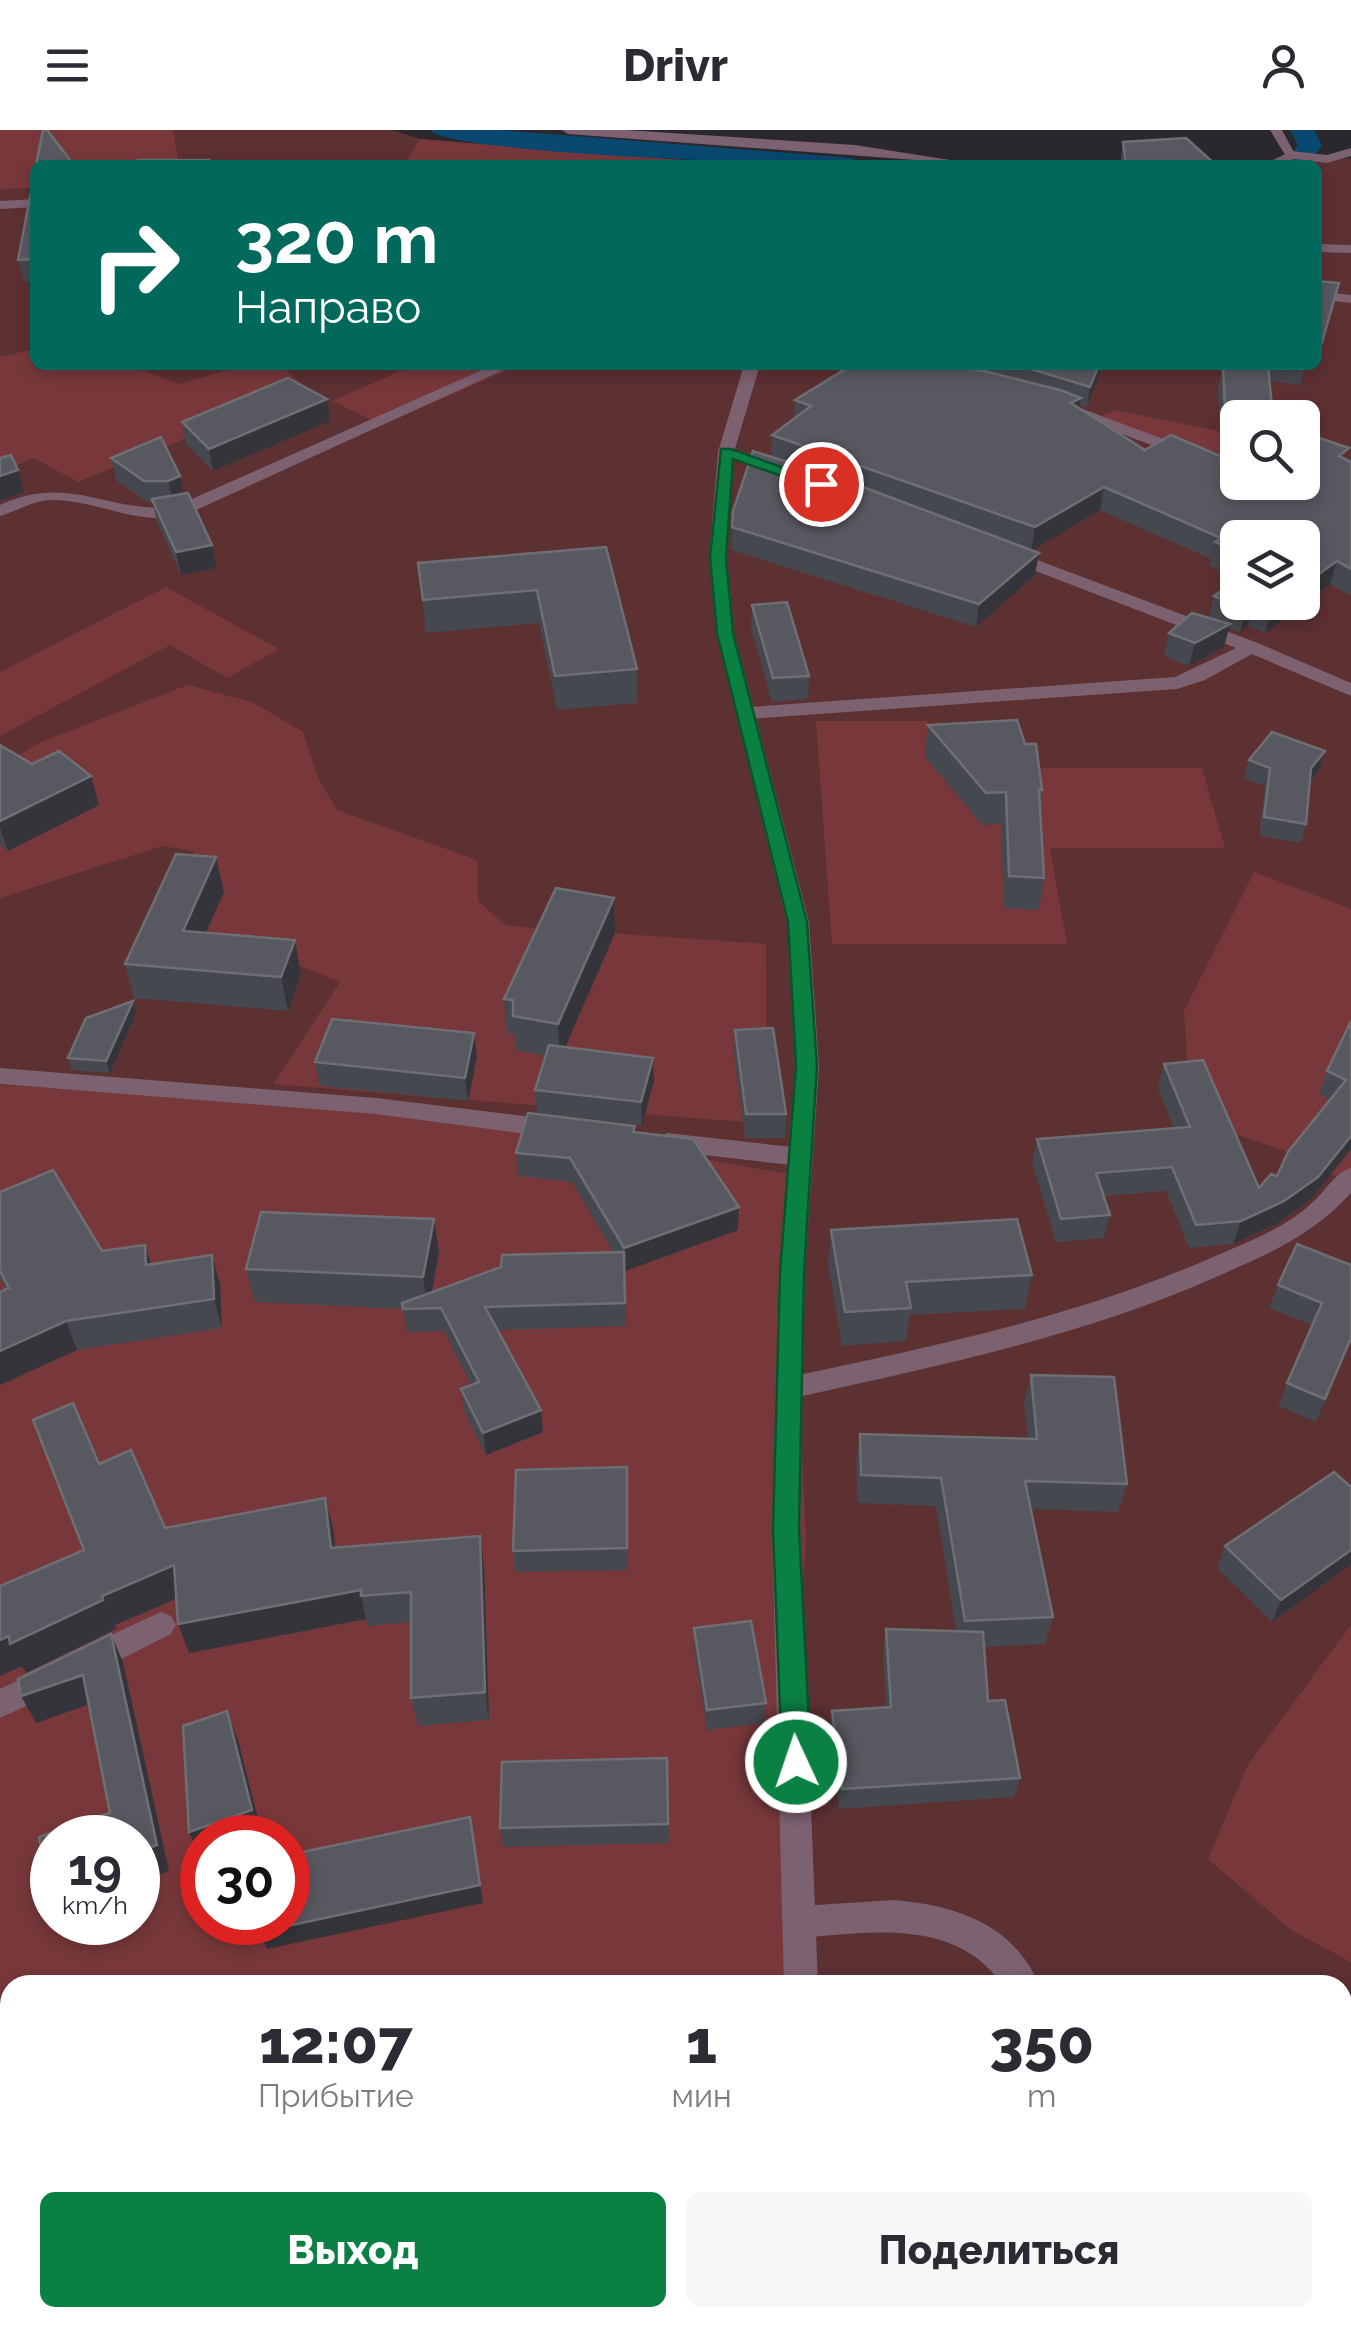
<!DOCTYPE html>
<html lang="ru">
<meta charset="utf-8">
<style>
:root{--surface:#fff;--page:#f7f7f7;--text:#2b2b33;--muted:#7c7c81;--accent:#0b8043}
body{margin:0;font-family:Raleway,sans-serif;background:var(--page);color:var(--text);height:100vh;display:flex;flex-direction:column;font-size:38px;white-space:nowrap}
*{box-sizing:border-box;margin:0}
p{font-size:32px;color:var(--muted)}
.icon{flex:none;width:55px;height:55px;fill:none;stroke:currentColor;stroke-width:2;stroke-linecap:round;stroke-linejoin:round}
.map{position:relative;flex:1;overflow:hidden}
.side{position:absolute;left:0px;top:1845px;width:1352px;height:352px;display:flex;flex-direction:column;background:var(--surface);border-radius:30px 30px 0 0;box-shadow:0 5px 15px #0003}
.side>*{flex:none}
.guide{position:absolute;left:30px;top:30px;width:1292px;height:210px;border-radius:15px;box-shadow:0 5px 15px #0003;background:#00695c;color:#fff;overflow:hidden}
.buttons{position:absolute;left:1220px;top:270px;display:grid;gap:20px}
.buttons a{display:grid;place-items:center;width:100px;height:100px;border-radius:15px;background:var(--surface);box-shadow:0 5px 15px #0003;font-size:50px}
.speed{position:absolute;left:30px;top:1685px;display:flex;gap:20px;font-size:50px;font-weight:700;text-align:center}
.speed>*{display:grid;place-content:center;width:130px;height:130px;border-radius:50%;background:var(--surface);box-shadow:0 5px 15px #0003;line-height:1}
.speed small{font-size:25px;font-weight:400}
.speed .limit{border:15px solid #d22;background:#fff;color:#111}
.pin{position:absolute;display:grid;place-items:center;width:85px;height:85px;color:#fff;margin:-42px;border:5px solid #fff;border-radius:50%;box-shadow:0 2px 10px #0007}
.me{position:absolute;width:110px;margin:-55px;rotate:357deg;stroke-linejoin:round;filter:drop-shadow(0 0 8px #0008)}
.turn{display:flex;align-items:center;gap:35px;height:210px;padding:0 40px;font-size:45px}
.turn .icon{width:130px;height:130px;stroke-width:2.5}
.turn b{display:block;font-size:70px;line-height:85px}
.eta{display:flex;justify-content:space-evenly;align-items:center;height:170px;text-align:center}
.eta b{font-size:60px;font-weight:800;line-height:70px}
.button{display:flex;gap:20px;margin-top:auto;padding:20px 40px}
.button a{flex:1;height:115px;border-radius:15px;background:var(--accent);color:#fff;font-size:40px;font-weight:800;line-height:115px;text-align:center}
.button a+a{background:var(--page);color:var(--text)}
header{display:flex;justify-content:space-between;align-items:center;height:130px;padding:0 40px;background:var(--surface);font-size:45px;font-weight:800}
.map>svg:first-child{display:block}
.green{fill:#5d3032;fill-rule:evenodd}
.forest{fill:#78383b;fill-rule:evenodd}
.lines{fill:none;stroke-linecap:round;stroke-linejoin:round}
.canal{fill:#094870;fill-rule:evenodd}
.service{fill:#7c6170;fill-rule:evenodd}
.minor{fill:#7c6170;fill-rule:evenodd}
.wall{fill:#46484f}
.shaded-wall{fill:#34343a}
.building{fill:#585960;stroke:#6e6f75;stroke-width:2.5}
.route{fill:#0b8043;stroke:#07532c;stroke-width:2.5}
</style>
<header><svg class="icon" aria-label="menu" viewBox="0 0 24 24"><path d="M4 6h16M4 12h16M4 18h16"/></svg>Drivr<svg class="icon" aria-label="person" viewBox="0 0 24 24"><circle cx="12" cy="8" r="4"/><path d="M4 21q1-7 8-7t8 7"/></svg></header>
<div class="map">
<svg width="1351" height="2197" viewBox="0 0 1351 2197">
<rect width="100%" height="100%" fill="#2a272d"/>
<!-- green -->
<path class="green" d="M0,0H392L420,9L746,35H35V235H1318V35H1307L1312,27L1351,29V2197H0ZM1238,288H1302V352H1238ZM1238,408H1302V472H1238ZM52,1708H138V1792H52ZM202,1708H288V1792H202ZM10,1855H1342V2188H10Z"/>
<!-- forest -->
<g class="forest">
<path d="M0,0H173L179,35H35V58L0,59Z"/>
<path d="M420,9L746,35H404Z"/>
<path d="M35,219V235H127L179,254L246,235H280L307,259L78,352L34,328L0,342V227Z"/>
<path d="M414,235H519L382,295L332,271Z"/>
<path d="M1115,280L1237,305V342L1088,292Z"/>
<path d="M166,457L279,519L227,548L170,515L0,606V542Z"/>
<path d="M188,555L252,572L303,602L318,648L337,680L477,730L478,771L507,796L766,814L767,994L273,954L340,852L267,823L186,816L194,721L162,716L0,768V636L41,612Z"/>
<path d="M816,591H928L935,638H1202L1225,718H1050L1067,814H832Z"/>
<path d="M1254,742L1351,779V1057L1312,1030L1191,989L1184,881Z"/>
<path d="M0,955L329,975L562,1003L810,1048L795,1176L806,1409L787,1673L812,1855H10V2188H806L805,2197H0ZM52,1708H138V1792H52ZM202,1708H288V1792H202Z"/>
<path d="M1351,1495V1832L1291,1800L1208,1729L1248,1634Z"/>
</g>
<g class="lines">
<!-- canal -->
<g class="canal">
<path d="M430,0H499L852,28L864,35C810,35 452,25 430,0Z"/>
<path d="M1290,0H1314L1322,15L1308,35H1283L1298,15Z"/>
</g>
<!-- service -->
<g class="service">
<path d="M1270,0H1282L1297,28H1287Z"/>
<path d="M35,69V77L0,79V71Z"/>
<path d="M1318,114L1351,115V123L1318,122Z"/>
<path d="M1318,161L1351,165V173L1318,169Z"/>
<path d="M1056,269L1198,322L1200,325L1186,328L1050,277L1048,274Z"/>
<path d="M726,317L789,337L791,341L783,346L720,325L718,322Z"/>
<path d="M1008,419L1258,513L1351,553V566L1252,524L1205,550L1177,559L748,589L738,583L748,577L1175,547L1236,518L1002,428L999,424Z"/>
<path d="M0,938L376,968L558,990L570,999L558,1008L376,984L0,954Z"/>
<path d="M667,1003L801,1018L813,1027L801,1036L667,1021L655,1012Z"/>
<path d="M1351,1038V1063C1313,1105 1267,1125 1216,1147C1081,1207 933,1237 789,1269L780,1266L776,1258L780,1250L789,1247C934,1216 1076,1187 1213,1127C1247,1112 1284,1099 1312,1073C1325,1062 1334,1043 1351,1038Z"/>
<path d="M161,1482L171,1486L176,1495L171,1504L96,1542L85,1545L74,1542L70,1532L74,1522Z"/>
<path d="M49,1536L60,1540L64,1550L60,1560L0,1588V1559Z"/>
<path d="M894,1770C955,1775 1014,1794 1039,1855H1002C957,1788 871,1802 800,1808L788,1803L784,1792L788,1781L800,1776Z"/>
<path d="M1171,2188H1210L1214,2197H1175Z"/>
</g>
<!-- minor -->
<g class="minor">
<path d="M562,0H626L855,15L982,35L568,4Z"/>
<path d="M1351,18V26L1327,33L1294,29L1280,35H1262L1292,21L1327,25Z"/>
<path d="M493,235H514L183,386C136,396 98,370 52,370C33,370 18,381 0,386V375C69,343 106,383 174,377Z"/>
<path d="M744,235H760L734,322L727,429L734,503L809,792L819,936L805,1142L800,1399L818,1855H784L772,1399L779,1142L795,936L787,792L716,503L709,429L718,322Z"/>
<path d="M762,2188H799L800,2197H762Z"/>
</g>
</g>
<!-- wall -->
<g class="wall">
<path d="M1123,12L1216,35H1120Z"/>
<path d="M35,41V152H24L18,130Z"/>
<path d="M852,235H1103L1087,277L1080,275L1079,278L1145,320L1221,326L1218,259L1223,235H1316L1314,241L1304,239L1301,255L1270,251L1238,288V352L1346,329L1351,332V466L1330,454L1265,503L1248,495L1240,503L1229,498L1224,517L1189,536L1164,526L1169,503L1209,488L1214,466L1238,472H1302L1238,408V447L1209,436L1211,429L1100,380L1032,420L1035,445L976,497L731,420L733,381L771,327L772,305L794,289L795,270Z"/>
<path d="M330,291L213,341L186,314L182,292Z"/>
<path d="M161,307L183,364L216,438L181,445L157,392L153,373H149L116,350L111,328Z"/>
<path d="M606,417L637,539V573L557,580L539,493L426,503L418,433Z"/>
<path d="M752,475L809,546L808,569L772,572L751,498Z"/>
<path d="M928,595L1042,660L1040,673L1044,748L1039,780L1004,778L1001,694L982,695L925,627Z"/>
<path d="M0,615L99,675L8,721L0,715Z"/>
<path d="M1249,630L1319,640L1310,651L1306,694L1301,713L1259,706L1265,656L1244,648Z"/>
<path d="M224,762L206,803L301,845L288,881L134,868L125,834Z"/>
<path d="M614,768L615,803L565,917L653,928L654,951L642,995L537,983L535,960L546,926L516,920L514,904L507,903L504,869Z"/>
<path d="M133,871L136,883L110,943L72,940L68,928Z"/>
<path d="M1351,891V1019L1310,1070L1276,1094L1233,1114L1189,1118L1166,1061L1103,1066L1110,1085L1104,1108L1056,1112L1032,1033L1037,1009L1174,998L1158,958L1164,934L1259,1058L1277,1046L1330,970L1319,964L1327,941Z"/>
<path d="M735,900L786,984L785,1008H745L734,924Z"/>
<path d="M477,927L468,971L320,956L315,932Z"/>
<path d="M635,996V1003L738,1100L625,1141L626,1196L498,1200L543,1302L486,1325L464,1281L461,1259L471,1255L444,1201L407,1202L403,1179L255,1172L246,1139L434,1089L439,1123L432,1162L613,1122L572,1052L518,1046L516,1023Z"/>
<path d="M0,1062L102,1121L145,1115L151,1134L220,1154L222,1198L77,1220L0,1255V1162L6,1159L0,1148Z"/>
<path d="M831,1100L1032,1145L1025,1179L910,1185L906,1211L842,1216L828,1134Z"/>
<path d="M1297,1114L1351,1208L1316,1292L1278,1276L1312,1195L1269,1178L1278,1155Z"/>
<path d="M1031,1245L1127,1354L1118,1382L1030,1379L1053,1487L1045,1514L984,1517L988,1571L1020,1648L1014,1667L839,1679L829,1601L832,1581L886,1578L883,1520L886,1499L956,1501L936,1376L858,1373L856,1332L860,1304L1028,1309L1024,1274Z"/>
<path d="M99,1334L165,1398L325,1368L333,1398L335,1418L484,1436L489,1590L418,1596L411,1568V1492L368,1496L366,1489L189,1523L176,1469L115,1495L116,1499L26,1543L22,1536L0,1546V1456L84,1420Z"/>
<path d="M627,1337L628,1440L515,1442L513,1421Z"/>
<path d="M1351,1357V1434L1272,1492L1217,1438L1225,1416Z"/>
<path d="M694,1498L766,1573L764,1593L707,1600L694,1519Z"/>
<path d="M667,1628L669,1713L503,1717L500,1698Z"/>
<path d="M1342,1882L1351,1905V1982L1342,1984Z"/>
<path d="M998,2188H1078L1080,2197H1000Z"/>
<path d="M1230,2188H1342L1351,2197H1235Z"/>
</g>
<!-- shaded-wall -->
<g class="shaded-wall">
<path d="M1099,235H1103L1087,277L1090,257Z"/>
<path d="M1081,268L1077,290L1071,273Z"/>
<path d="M327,269L330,291L213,341L209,319Z"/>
<path d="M18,340L24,362L0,371V346Z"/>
<path d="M180,346L184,368L173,373L168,351Z"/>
<path d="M1104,357L1100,380L1031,421L1035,397Z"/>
<path d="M212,415L216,438L181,445L176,422Z"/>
<path d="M1039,423L1035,445L976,497L979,474Z"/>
<path d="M1337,431L1330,454L1265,503L1272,479L1281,472H1302V456Z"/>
<path d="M1253,472L1248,495L1240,503L1246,479Z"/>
<path d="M1230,494L1224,517L1189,536L1195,513Z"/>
<path d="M1325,621L1319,640L1306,657L1311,638Z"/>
<path d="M91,646L99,675L8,721L0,698V691Z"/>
<path d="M216,727L224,762L191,836L183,801Z"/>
<path d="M614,768L615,803L560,929L558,894Z"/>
<path d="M295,810L301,845L288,881L281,847Z"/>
<path d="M133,871L136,883L110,943L106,931Z"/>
<path d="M474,903L477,927L468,971L465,948Z"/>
<path d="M653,928L654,951L642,995L641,972Z"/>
<path d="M1351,1006V1019L1310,1070L1276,1094L1233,1114L1241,1091Z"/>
<path d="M739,1077L738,1100L625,1141L626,1196L624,1118Z"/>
<path d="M434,1089L439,1123L428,1180L423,1147Z"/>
<path d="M145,1115L154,1144L146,1135Z"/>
<path d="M212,1125L220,1154L222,1198L214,1169Z"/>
<path d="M66,1191L77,1220L0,1255V1221Z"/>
<path d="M541,1280L543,1302L486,1325L483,1303Z"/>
<path d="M325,1368L333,1398L339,1448L331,1418Z"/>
<path d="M480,1406L484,1436L489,1590L485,1562Z"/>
<path d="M1351,1420V1434L1272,1492L1281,1470Z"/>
<path d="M174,1435L185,1465L115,1495L116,1499L26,1543L22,1536L0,1546V1510Z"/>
<path d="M361,1460V1466L366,1489L189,1523L178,1494Z"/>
<path d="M111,1504L123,1532L169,1741L138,1752V1722Z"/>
<path d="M83,1545L96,1572L36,1593L21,1566Z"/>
<path d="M227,1581L238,1610L263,1708H202L201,1729L189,1702Z"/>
<path d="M470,1687L483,1773L267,1819L259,1802Z"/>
<path d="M10,2030V2051L0,2055V2035Z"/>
<path d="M122,2188H135L137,2197H123Z"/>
</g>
<!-- building -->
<g class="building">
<path d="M43,0H47L74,35H36Z"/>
<path d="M1186,8L1216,35H1126L1123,12Z"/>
<path d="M138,30H209L207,35H135Z"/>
<path d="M356,32L491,33V35H361Z"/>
<path d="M35,41V129L18,130Z"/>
<path d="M1318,151L1339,153L1320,219L1318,218Z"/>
<path d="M852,235H946L984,241L1060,260L1081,268L1071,273L1145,320L1171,305L1227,329V323L1238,326V352H1302V302L1349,318L1339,326L1351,332V439L1337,431L1302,456V408H1238V421L1215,412L1221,408L1104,357L1035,397L772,305L811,276L795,270Z"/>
<path d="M1018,235H1099L1090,257Z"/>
<path d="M1223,235H1268L1273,288H1238V308L1226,303Z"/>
<path d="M288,248L327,269L209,319L182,292Z"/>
<path d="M161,307L180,346L168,351H144L111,328Z"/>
<path d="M753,321L847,351L1039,423L979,474L732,397L733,381Z"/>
<path d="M11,325L18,340L0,346V328Z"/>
<path d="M188,363L212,415L176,422L152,369Z"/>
<path d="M606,417L637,539L555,546L537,460L423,470L418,433Z"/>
<path d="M1238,449V472H1253L1246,479L1214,466Z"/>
<path d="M787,472L809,546L773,548L752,475Z"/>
<path d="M1256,472H1281L1272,479Z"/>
<path d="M1192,483L1230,494L1195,513L1169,503Z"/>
<path d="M1017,590L1025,614H1036L1042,660H1039L1044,748L1009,746L1006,662L986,663L928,595Z"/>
<path d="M1272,602L1325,621L1311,638L1306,694L1264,687L1270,638L1249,630Z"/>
<path d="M0,615L32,634L59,621L91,646L0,691Z"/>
<path d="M176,724L216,727L183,801L295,810L281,847L125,834Z"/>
<path d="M556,758L614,768L558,894L513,886V870L504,869Z"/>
<path d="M133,871L106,931L68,928L86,888Z"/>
<path d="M332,889L474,903L465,948L315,932Z"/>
<path d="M1351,891V1006L1318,1047L1284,1071L1241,1091L1196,1095L1172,1037L1096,1043L1110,1085L1061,1089L1037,1009L1190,997L1164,934L1203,930L1259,1058L1271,1044L1277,1046L1288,1022L1346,950L1327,941Z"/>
<path d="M773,898L786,984H746L735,900Z"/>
<path d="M549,915L653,928L641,972L535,960Z"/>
<path d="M528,983L635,996L633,1002L693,1009L739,1077L624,1118L570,1028L516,1023Z"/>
<path d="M53,1040L102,1121L145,1115L146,1135L212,1125L214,1169L66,1191L0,1221V1162L9,1158L0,1141V1062Z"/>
<path d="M261,1082L434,1089L423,1147L246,1139Z"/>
<path d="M1017,1089L1032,1145L906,1152L911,1178L845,1182L831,1100Z"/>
<path d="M1297,1114L1351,1135V1208L1325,1269L1287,1253L1322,1173L1278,1155Z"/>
<path d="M624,1122L625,1173L485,1177L541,1280L483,1303L461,1259L479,1252L441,1178L403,1179L402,1173L501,1137L502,1125Z"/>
<path d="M1031,1245L1114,1247L1127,1354L1025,1351L1053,1487L965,1491L941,1348L861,1345L860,1304L1037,1309Z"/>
<path d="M73,1273L99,1334L131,1320L165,1398L325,1368L331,1418L480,1406L485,1562L411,1568V1462L361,1466V1460L178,1494L174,1435L102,1466L103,1470L10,1514L9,1506L0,1510V1456L84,1420L33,1290Z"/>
<path d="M627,1337V1418L513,1421L516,1340Z"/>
<path d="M1334,1342L1351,1357V1420L1281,1470L1225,1416Z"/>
<path d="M751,1491L766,1573L707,1580L694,1498Z"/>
<path d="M886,1499L983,1502L988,1571L1005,1570L1020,1648L842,1659L832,1581L891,1577Z"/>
<path d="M111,1504L157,1715L138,1722V1708H52V1752L47,1754L39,1707L110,1683L83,1545L21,1566L18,1549Z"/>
<path d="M227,1581L252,1680L189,1702L183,1596Z"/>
<path d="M667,1628L668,1694L500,1698L502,1632Z"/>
<path d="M470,1687L480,1755L259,1802L258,1792H288V1725Z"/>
<path d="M1342,1882L1351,1905V1963L1342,1964Z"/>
<path d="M10,1897V2030L0,2035V1902Z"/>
<path d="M1351,2120V2197H1261L1256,2188H1342V2124Z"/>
<path d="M10,2131V2188H122L123,2197H0V2135Z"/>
<path d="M1011,2188H1078L1080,2197H1013Z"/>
</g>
<!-- route -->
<path class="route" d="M721,319H731L829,354L816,358L733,329L726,428L733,503L807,792L817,936L804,1142L799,1399L811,1632L806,1642L796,1646L787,1642L782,1632L773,1399L780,1142L796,936L788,792L717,503L710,428Z"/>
</svg>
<div class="buttons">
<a><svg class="icon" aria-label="search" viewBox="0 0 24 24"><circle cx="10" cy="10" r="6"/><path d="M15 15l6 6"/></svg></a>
<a><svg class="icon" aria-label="layers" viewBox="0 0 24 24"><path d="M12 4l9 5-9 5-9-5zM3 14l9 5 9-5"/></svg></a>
</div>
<div class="speed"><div>19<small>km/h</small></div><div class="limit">30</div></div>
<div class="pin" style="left:821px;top:354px;background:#d93025"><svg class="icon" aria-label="arrive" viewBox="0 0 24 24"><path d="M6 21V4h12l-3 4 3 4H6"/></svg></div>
<svg class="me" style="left:796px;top:1632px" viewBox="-20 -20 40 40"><circle r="17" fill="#0b8043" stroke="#fff" stroke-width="3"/><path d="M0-11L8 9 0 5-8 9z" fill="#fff"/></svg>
<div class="guide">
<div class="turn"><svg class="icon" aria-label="right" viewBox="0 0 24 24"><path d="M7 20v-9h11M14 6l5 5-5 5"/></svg><div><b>320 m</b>Направо</div></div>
</div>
<section class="side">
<div class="eta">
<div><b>12:07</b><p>Прибытие</p></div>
<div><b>1</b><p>мин</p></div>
<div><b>350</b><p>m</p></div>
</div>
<div class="button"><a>Выход</a><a>Поделиться</a></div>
</section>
</div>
